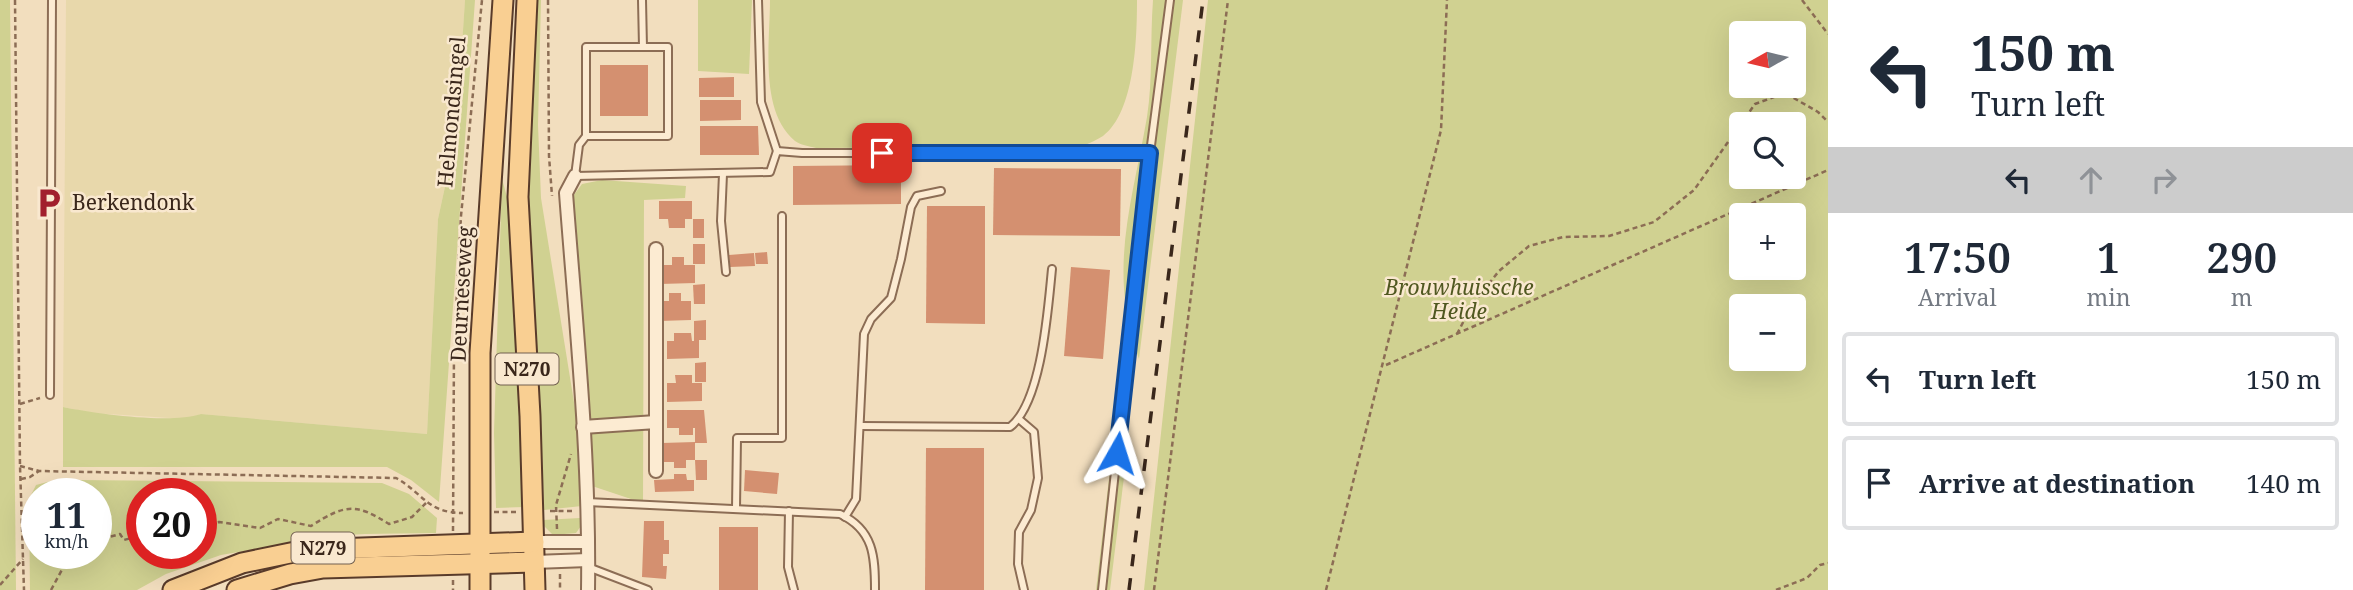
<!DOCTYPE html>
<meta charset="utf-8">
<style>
:root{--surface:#fff;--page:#f6f6f7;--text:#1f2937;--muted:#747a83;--line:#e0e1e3}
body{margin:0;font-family:"Noto Serif",serif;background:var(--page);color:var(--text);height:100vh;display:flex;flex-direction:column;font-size:26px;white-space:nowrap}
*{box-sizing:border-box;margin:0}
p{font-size:23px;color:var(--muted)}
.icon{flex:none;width:38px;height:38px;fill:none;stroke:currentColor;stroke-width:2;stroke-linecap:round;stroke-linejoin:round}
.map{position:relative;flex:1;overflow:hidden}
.details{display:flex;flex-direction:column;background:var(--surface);width:525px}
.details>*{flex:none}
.guide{background:#fff;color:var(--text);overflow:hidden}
.needle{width:46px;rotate:262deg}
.tools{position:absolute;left:1729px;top:21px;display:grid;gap:14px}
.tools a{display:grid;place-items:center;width:77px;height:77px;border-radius:7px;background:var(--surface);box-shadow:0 7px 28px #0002;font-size:35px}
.speed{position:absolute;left:21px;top:478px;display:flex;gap:14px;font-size:35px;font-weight:700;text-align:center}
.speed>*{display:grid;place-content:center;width:91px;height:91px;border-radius:50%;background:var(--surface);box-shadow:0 7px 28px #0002;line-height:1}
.speed small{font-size:18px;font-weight:400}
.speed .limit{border:10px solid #d22;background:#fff;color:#111}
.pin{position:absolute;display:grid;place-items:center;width:60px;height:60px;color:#fff;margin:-30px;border-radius:14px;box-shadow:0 4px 10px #0006}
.me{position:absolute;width:77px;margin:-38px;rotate:6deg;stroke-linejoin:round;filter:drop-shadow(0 0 5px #0008)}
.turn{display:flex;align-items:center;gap:24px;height:147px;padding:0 28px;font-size:32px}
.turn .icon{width:91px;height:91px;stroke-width:2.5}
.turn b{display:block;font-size:49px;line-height:60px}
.lanes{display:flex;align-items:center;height:66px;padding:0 28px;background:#0003;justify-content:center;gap:35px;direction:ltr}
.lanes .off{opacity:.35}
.eta{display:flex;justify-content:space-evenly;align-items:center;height:119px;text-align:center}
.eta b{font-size:42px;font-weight:600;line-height:49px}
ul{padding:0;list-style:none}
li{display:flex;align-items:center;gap:21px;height:94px;margin:0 14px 10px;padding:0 14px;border:4px solid var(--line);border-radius:7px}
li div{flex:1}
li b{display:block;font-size:26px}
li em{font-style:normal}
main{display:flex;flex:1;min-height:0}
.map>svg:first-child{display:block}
.farmland{fill:#e8d8ab}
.green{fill:#d0d191;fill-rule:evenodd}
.building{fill:#d49070}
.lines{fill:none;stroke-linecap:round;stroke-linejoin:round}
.lane-casing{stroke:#8c6d55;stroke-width:10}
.street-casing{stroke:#8c6d55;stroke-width:16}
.primary-casing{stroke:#593b2a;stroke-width:23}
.path{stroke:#8c6d55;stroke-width:2.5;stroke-dasharray:5 3.5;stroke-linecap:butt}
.lane{stroke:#fcebd2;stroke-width:6}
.street{stroke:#fcebd2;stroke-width:12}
.primary{stroke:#f9cf92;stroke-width:19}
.rail{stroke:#3a271b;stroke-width:3.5;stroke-dasharray:12 12;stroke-linecap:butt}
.route-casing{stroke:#114b97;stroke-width:18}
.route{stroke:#1a73e8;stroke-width:12}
.labels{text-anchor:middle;stroke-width:5;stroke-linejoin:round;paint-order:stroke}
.shield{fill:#f9e8cf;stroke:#736151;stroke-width:2}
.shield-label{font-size:19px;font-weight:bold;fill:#3a271b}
.street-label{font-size:21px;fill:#3a271b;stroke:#f9e8cf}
.poi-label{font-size:21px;fill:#3a271b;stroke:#f9e8cf;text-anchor:start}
.park-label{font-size:21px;font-style:italic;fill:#505820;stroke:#f9e8cf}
</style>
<main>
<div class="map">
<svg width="1828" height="590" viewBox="0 0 1828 590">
<rect width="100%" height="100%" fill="#f2debe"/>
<!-- farmland -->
<path class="farmland" d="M66,0H465L456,136L438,219L427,434L201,414L186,419L92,413L63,407Z"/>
<!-- green -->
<g class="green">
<path d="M0,0H10L16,590H0Z"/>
<path d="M465,0H475L439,502L411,480L387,467H63V407C97,414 170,424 201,414L427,434L438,219L456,136Z"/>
<path d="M535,0H541L538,125L541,198L578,427L582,506L544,510L540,396L525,201Z"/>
<path d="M698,0H752L749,74L698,71Z"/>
<path d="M770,0H1137C1137,38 1135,112 1103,136C1097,140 1089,143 1083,146L816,148C809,146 800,145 795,141C759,111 770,43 770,0Z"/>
<path d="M1153,0H1183L1139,359C1107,271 1132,204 1147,117C1153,79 1150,39 1153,0Z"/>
<path d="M1208,0H1828V590H1144ZM1741,33H1794V86H1741ZM1794,124V177H1741V124ZM1741,215H1794V268H1741ZM1741,306H1794V359H1741Z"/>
<path d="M502,179L507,197L514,290L524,507L496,508L494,433Z"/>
<path d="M602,180L686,186L685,198L644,200L643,503L592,486L591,435L571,199L582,184Z"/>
<path d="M1111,461H1126L1110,590H1096Z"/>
<path d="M77,480L382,483L409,494L437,518L436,533L365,534L331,536L221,555L166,574L137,590H30L29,499L36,485L51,481ZM37,494H96V553H37ZM142,494H201V553H142Z"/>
<path d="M580,518L581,526L576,533L553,535L544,526L543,520Z"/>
</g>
<!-- building -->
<g class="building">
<rect x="600" y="65" width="48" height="51"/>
<path d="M734,77V97H699V78Z"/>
<path d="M700,100H741V120L700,121Z"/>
<path d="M700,126H758L759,155H700Z"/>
<path d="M901,165V204L793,205V166Z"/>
<path d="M994,168L1121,169L1120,236L993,235Z"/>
<path d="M659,201H692V219H685V228H669L668,219H659Z"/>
<path d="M927,206H985V324L926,323Z"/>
<rect x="693" y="219" width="11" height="19"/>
<rect x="693" y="244" width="12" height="20"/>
<path d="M767,252L768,264H756L755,253Z"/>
<path d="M754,253L755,266L730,267L729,255Z"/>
<path d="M672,257H684V265H695V283L660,284V265H672Z"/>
<path d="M1071,267L1110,270L1103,359L1064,356Z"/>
<path d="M705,284V304H694L693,285Z"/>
<path d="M669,293H681V301H691V320L659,321V301H669Z"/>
<path d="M706,320V340H699V358L667,359V341H674V333H691L692,341H694V321Z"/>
<path d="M706,362V382H695V363Z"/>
<path d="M675,375H692V383H702V401L667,402V383H676Z"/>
<path d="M667,410H704L707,443H695V428H693V435H679V428H667Z"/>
<path d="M695,442V460H686V468H674V462H662V443Z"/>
<path d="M926,448H984V590H925Z"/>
<path d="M695,460H707V480H696Z"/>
<path d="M745,470L779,473L777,494L744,491Z"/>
<path d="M674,474H686L687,480H694V491L655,492L654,480L674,479Z"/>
<path d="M644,521H664V540H669V554H663V566H667L666,579L642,577Z"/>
<rect x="719" y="527" width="39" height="63"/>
</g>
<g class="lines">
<defs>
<g id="lane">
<path d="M642,0L643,47"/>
<path d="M758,0L761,102L777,151"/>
<path d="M586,136H668V47H586V136L579,145L575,176L770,172L777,151L802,153H1150L1102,590"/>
<path d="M1150,153L1170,0"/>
<path d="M723,174L721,221L726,272"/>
<path d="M50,395L52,0"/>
<path d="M1020,420L1034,432L1038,478L1031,510L1019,532L1018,564L1024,590"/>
<path d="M860,426L1010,427C1042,402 1048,308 1052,269"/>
<path d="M587,502L840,514C874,530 875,557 875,590"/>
<path d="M736,508L737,438H782V216"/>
<path d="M789,511L788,567L794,590"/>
<path d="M845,517L856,499L864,334L871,319L891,298L901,259L911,207L917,196L941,191"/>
<path d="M588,567L648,590"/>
</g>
<g id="street">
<path d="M575,176L566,193C576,325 590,458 588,590"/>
<path d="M656,422V249"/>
<path d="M583,427L656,422V471"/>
<path d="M534,542H588"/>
<path d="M534,562L588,560"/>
</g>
<g id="primary">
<path d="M527,0L518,197L530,416L535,590"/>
<path d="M173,590L242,563L305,550L534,542"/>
<path d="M237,590L290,574L323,568L534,562"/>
<path d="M480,590V353L503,0"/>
</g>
</defs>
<!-- lane casing -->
<use href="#lane" class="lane-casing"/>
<!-- street casing -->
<use href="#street" class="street-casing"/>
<!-- primary casing -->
<use href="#primary" class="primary-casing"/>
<!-- path -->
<g class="path">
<path d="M15,0L20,466L24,590"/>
<path d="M548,0L549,156L552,196"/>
<path d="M1802,0L1828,34"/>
<path d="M1457,334L1472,305L1499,271L1529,246L1563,237L1609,236L1654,222L1694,190L1755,104L1785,93L1818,112L1828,122"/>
<path d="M1386,365L1828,170"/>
<path d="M20,404L40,398"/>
<path d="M20,466L39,471L396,478C423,493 427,513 463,513"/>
<path d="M21,479L30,477L39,471"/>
<path d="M550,511H575"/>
<path d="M494,512H519"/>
<path d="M201,525L219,522L260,528L278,519L311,526C345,504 356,503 389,524L412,517L426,503"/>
<path d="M557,529L556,505L571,454"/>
<path d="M453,531L454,348L461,216L482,0"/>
<path d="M96,544L102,539L120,534L124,540L142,535"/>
<path d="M560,574V590"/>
<path d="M453,580V590"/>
<path d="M0,585L23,559"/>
<path d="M51,590L71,553"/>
<path d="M1154,590L1228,0"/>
<path d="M1326,590L1441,130L1447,0"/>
<path d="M1776,590L1807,578L1820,565L1828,563"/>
</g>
<!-- lane -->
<use href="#lane" class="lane"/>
<!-- street -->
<use href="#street" class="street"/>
<!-- primary -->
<use href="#primary" class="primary"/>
<!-- rail -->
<path class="rail" d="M1129,590L1203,0"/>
</g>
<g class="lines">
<defs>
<path id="route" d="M882,153H1150L1117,453"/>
</defs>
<!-- route casing -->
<use href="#route" class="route-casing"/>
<!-- route -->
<use href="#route" class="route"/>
</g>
<!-- icons -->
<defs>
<symbol id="parking-bare" viewBox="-9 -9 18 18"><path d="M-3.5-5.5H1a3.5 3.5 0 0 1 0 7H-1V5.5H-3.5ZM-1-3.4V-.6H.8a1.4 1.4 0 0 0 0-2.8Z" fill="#a11f2d" stroke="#f9e8cf" stroke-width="2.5" paint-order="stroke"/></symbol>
</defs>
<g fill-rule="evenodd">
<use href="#parking-bare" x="27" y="181" width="44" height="44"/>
</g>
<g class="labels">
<!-- shield labels -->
<g class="shield">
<rect x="495.5" y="353.5" width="63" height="31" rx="5"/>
<rect x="291.5" y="532.5" width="63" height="31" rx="5"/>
</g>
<g class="shield-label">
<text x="527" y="376">N270</text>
<text x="323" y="555">N279</text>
</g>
<!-- street labels -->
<g class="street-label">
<text transform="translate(452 112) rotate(-85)" y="7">Helmondsingel</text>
<text transform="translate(462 294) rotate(-87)" y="7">Deurneseweg</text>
</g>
<!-- poi labels -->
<g class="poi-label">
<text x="72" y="210">Berkendonk</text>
</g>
<!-- park labels -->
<g class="park-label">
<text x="1459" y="295">Brouwhuissche<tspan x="1459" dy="24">Heide</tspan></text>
</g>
</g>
</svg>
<div class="tools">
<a><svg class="needle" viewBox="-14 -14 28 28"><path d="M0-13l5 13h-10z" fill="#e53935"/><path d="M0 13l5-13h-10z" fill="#747a83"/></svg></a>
<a><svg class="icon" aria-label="search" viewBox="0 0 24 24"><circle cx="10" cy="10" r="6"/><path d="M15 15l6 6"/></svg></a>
<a>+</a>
<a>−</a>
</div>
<div class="speed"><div>11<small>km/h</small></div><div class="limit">20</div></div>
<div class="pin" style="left:882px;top:153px;background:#d93025"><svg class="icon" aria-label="arrive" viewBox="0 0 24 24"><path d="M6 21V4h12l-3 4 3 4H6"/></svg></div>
<svg class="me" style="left:1117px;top:453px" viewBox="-20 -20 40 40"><path d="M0-17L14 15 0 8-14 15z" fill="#1a73e8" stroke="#fff" stroke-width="4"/></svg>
</div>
<section class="details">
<div class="guide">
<div class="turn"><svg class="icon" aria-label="left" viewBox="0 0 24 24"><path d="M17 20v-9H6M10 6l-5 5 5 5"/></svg><div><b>150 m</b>Turn left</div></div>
<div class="lanes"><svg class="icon" aria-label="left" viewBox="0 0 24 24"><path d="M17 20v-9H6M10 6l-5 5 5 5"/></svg><svg class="icon off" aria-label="ahead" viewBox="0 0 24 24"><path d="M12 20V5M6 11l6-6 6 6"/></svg><svg class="icon off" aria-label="right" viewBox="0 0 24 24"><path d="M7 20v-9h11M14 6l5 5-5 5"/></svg></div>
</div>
<div class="eta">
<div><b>17:50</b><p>Arrival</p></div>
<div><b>1</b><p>min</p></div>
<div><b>290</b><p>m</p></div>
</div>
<ul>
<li><svg class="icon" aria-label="left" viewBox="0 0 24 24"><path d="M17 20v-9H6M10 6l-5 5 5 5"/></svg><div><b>Turn left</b></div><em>150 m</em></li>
<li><svg class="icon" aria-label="arrive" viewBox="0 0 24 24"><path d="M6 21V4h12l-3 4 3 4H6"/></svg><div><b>Arrive at destination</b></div><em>140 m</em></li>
</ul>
</section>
</main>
